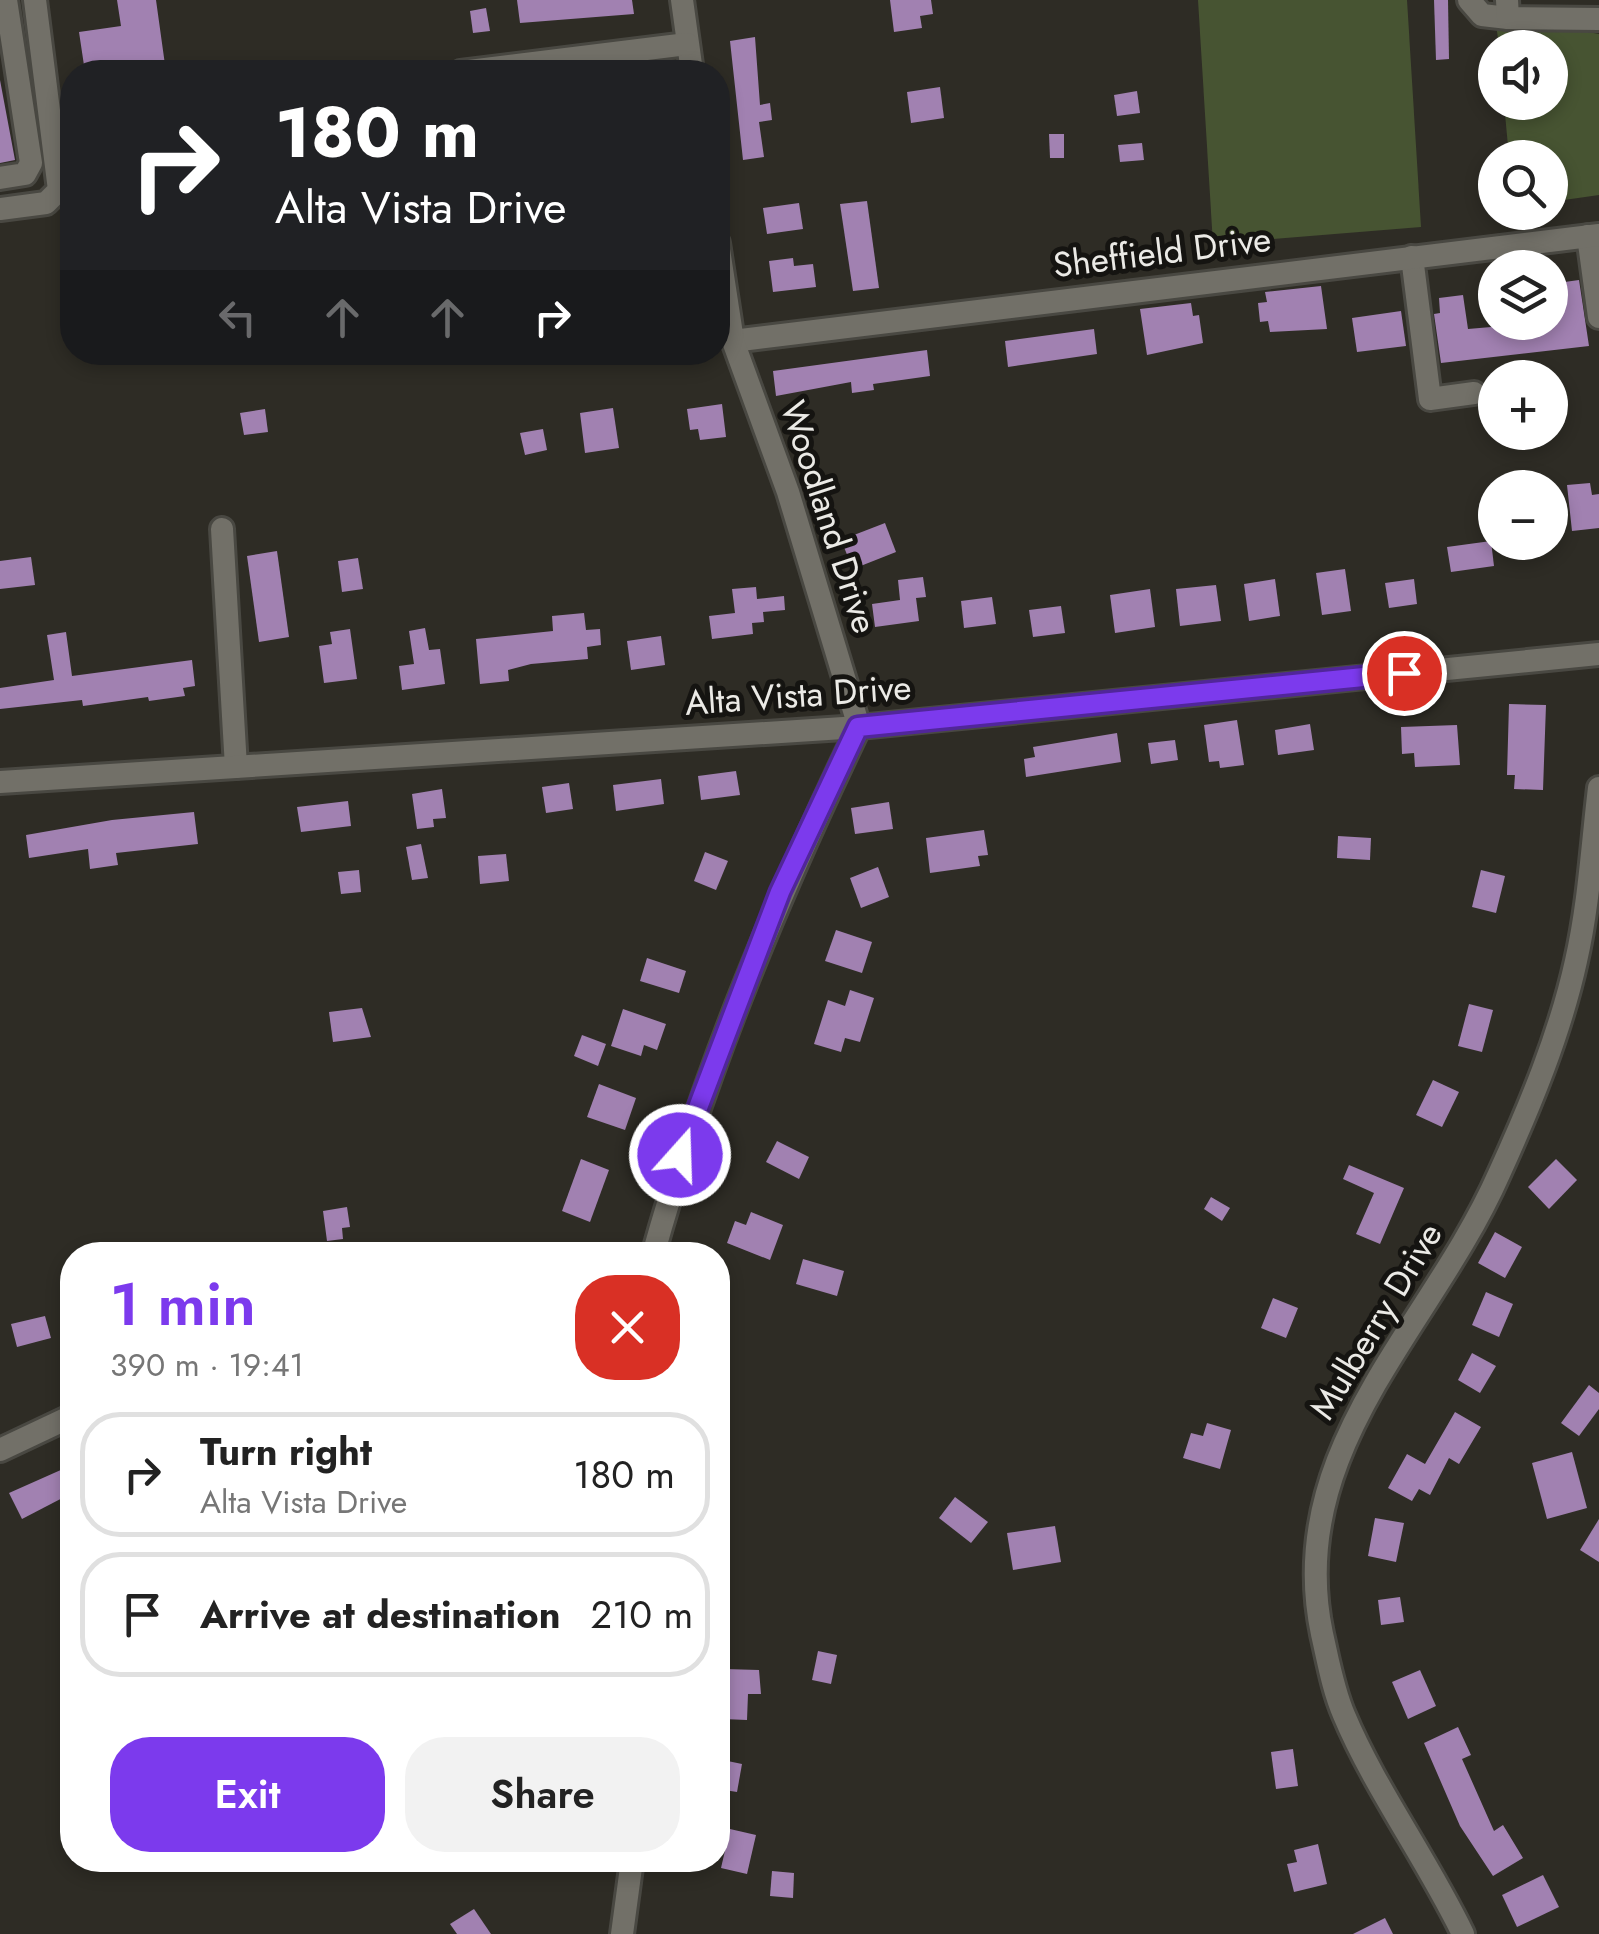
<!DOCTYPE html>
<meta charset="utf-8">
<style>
:root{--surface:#fff;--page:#f2f2f2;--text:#222;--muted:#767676;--line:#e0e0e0;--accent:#7c3aed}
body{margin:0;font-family:Jost,sans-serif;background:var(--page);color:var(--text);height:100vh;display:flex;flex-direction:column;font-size:38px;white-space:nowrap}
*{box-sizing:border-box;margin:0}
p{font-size:32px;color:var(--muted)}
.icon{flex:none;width:55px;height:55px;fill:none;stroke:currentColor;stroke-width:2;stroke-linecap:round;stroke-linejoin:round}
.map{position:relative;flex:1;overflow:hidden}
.sheet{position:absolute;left:60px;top:1242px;width:670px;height:630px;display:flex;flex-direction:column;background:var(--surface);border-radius:40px;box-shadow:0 5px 15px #0003}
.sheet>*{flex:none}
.hud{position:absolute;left:60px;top:60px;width:670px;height:305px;border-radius:40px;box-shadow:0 5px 15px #0003;background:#202124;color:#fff;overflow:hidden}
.fabs{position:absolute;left:1478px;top:30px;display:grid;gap:20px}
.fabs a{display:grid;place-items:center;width:90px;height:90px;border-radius:50%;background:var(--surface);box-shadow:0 5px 15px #0003;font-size:50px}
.pin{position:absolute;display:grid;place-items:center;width:85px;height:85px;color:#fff;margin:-42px;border:5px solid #fff;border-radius:50%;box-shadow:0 2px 10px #0007}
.me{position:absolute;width:110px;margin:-55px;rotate:20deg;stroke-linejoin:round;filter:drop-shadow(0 0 8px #0008)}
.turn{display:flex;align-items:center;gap:35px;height:210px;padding:0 50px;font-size:45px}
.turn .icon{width:130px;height:130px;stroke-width:2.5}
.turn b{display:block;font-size:70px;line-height:85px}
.lanes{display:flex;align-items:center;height:95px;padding:0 50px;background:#0003;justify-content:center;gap:50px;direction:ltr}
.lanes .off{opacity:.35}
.round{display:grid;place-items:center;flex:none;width:105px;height:105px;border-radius:40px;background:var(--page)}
.overview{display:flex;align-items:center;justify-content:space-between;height:170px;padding:0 50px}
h1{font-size:60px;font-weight:600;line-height:75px;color:var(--accent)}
.cta{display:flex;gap:20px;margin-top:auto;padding:20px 50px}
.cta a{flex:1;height:115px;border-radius:40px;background:var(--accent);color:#fff;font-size:40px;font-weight:600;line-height:115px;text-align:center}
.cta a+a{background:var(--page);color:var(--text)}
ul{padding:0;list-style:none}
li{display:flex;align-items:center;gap:30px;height:125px;margin:0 20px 15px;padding:0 30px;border:5px solid var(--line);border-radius:40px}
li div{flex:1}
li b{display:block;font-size:38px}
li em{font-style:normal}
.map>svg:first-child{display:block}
.green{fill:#475432}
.building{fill:#a181b1}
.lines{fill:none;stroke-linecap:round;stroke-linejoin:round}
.minor-casing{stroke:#494842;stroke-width:28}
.minor{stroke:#727068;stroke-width:22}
.route-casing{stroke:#51269a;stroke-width:25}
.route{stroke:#7c3aed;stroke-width:18}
.labels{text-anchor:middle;stroke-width:10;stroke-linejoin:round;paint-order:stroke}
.street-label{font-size:35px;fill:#ebeae6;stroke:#151411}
</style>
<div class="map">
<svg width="1599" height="1934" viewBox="0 0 1599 1934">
<rect width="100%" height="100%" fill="#2e2c25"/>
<!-- green -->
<g class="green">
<path d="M1198,0H1407L1421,227L1213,244Z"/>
<path d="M1566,28L1599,34V195L1550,202V158L1509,157L1504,103L1550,102V48L1499,47L1497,31Z"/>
</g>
<!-- building -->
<g class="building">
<path d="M117,0H156L166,72H85L79,32L121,26Z"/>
<path d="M517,0H632L634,14L520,23Z"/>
<path d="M890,0H931L933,14L920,16L922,28L894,32Z"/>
<path d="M1434,0H1448L1449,59L1436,60Z"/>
<path d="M486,8L490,31L473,33L470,11Z"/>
<path d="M755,37L760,105L770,103L772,120L759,122L764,157L743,160L730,41Z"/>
<path d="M0,80L15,160L0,163Z"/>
<path d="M940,87L944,118L911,123L907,92Z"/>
<path d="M1137,91L1140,113L1117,116L1114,95Z"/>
<path d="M1049,134H1064V158H1050Z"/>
<path d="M1142,143L1144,160L1120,162L1118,145Z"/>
<path d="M867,201L879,288L853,291L840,204Z"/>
<path d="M799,203L803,229L767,234L763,208Z"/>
<path d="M793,258L794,266L813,264L816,287L773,292L769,261Z"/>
<path d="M1579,280L1589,346L1441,363L1434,314L1440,313L1439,298L1463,295L1468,329L1550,322V284Z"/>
<path d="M1321,286L1327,329L1270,332L1268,321L1260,322L1258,303L1267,302L1265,292Z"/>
<path d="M1191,303L1193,316L1199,315L1203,343L1147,355L1140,309Z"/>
<path d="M1401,311L1406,346L1357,352L1352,318Z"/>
<path d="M1094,329L1097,354L1008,367L1005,341Z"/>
<path d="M927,350L930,376L873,384L874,390L852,393L851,382L776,396L773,371Z"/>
<path d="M722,404L726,437L700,440L698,429L690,430L687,409Z"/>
<path d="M613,408L619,448L585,453L580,413Z"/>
<path d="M265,409L268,432L244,435L240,413Z"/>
<path d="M543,429L547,450L525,455L520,433Z"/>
<path d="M1590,483L1592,495L1599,494V528L1572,531L1567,485Z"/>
<path d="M885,523L896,552L853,569L841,540Z"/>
<path d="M1491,541L1494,566L1451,572L1447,547Z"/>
<path d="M277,551L289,637L259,642L247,556Z"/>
<path d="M31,557L35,585L0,589V561Z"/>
<path d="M358,558L363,589L342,592L338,561Z"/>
<path d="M1345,569L1351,611L1322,615L1316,573Z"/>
<path d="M923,577L926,597L916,598L919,621L875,627L872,604L900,600L898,580Z"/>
<path d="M1275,579L1280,616L1249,621L1244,584Z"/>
<path d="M1414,579L1417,604L1389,608L1385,583Z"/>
<path d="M1216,585L1221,621L1180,626L1176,589Z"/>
<path d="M756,587L757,599L784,596L785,610L763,612L764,622L752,623L753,634L712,639L709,616L735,613L732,589Z"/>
<path d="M1150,589L1155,627L1115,633L1110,595Z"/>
<path d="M992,597L996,624L964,628L961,601Z"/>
<path d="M1061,606L1065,633L1033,637L1029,610Z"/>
<path d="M584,613L586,630L600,629L601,645L587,647L588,659L531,664L508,670L509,681L480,684L476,639L553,631L552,616Z"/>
<path d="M425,628L429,650L440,649L445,684L402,690L399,666L414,664L409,631Z"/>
<path d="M350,629L357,679L324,683L319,646L332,644L330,632Z"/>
<path d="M66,632L72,676L192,660L195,686L183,688L185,696L149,701L148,697L83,706L82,700L0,709V688L54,680L47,635Z"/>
<path d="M661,636L665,665L631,670L627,641Z"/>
<path d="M1509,704L1546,705L1543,790L1514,789L1515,775H1507Z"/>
<path d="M1237,720L1244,765L1220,768L1219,761L1209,762L1204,725Z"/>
<path d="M1310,724L1314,750L1278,755L1275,730Z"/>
<path d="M1457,725L1460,765L1415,767L1414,753L1402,754L1401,727Z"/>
<path d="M1117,733L1121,762L1026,777L1024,759L1035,757L1033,747Z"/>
<path d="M1175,740L1178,760L1151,764L1148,743Z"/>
<path d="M736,771L740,795L701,800L698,776Z"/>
<path d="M661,779L664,804L616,811L613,785Z"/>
<path d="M569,783L573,809L546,813L542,787Z"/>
<path d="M442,789L446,818L433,819L434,827L417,829L412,794Z"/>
<path d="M348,801L351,826L301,832L297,807Z"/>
<path d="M889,802L893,829L855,834L851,808Z"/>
<path d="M194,812L198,844L116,853L118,865L90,869L88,849L29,858L26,835L112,820Z"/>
<path d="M984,830L988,855L978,856L980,866L930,873L926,838Z"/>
<path d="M1338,836L1371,838L1370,860L1337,858Z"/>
<path d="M421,844L428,878L412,880L406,847Z"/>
<path d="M705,852L728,861L716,890L694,881Z"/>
<path d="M506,854L509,881L480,884L478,856Z"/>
<path d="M878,867L889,897L861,908L850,878Z"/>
<path d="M359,870L361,892L341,894L338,872Z"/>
<path d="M1481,870L1505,876L1496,913L1472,907Z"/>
<path d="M836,930L872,942L862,973L825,961Z"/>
<path d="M647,958L686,971L679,993L640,981Z"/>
<path d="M850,990L874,998L860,1042L845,1038L841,1052L814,1044L828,1000L845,1006Z"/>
<path d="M1469,1004L1493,1010L1482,1052L1458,1046Z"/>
<path d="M362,1008L371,1037L333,1042L329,1012Z"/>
<path d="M623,1009L666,1024L657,1050L644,1045L641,1056L611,1046Z"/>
<path d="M582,1035L606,1044L598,1066L574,1056Z"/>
<path d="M1433,1080L1459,1092L1442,1127L1416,1115Z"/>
<path d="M599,1084L636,1098L625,1130L587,1117Z"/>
<path d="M777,1141L809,1157L799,1179L766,1162Z"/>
<path d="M581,1159L609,1170L590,1222L562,1211Z"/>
<path d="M1556,1159L1577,1180L1549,1209L1528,1187Z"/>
<path d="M1349,1165L1404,1188L1380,1244L1356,1234L1374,1193L1343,1179Z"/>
<path d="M1211,1197L1230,1208L1222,1221L1204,1209Z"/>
<path d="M347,1207L350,1227L342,1228L343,1239L327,1241L323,1211Z"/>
<path d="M751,1212L783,1225L770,1260L727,1243L735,1221L746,1225Z"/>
<path d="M1495,1232L1522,1247L1505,1278L1478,1263Z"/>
<path d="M803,1259L844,1271L837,1296L796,1284Z"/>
<path d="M1486,1292L1513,1304L1499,1337L1472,1325Z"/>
<path d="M1273,1298L1298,1308L1286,1338L1261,1328Z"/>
<path d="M45,1316L51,1338L17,1347L11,1324Z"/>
<path d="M1472,1353L1496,1366L1480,1393L1458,1380Z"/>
<path d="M1589,1385L1599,1393V1409L1579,1436L1561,1423Z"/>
<path d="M1455,1412L1481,1427L1459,1464L1449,1458L1430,1495L1419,1489L1412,1501L1388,1488L1407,1454L1425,1464Z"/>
<path d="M1207,1423L1231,1430L1220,1469L1183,1458L1191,1433L1203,1436Z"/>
<path d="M1572,1452L1587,1508L1547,1519L1532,1463Z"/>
<path d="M72,1465V1493L22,1519L9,1493Z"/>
<path d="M955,1497L988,1522L971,1543L939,1518Z"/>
<path d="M1375,1518L1404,1523L1396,1562L1368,1556Z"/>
<path d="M1599,1519V1562L1580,1550Z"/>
<path d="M1055,1526L1061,1562L1013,1570L1007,1533Z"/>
<path d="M1400,1597L1404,1622L1381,1625L1378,1600Z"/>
<path d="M818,1651L837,1655L831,1684L812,1680Z"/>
<path d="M724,1669L759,1670L761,1694H748L747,1720L723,1719Z"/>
<path d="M1420,1670L1436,1706L1408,1719L1392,1682Z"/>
<path d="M1458,1727L1471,1755L1462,1759L1494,1831L1503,1825L1523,1858L1493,1876L1460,1826L1424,1743Z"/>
<path d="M1293,1749L1298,1786L1276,1789L1271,1752Z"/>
<path d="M718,1759L742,1764L737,1792L718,1789Z"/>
<path d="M730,1829L756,1835L747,1874L721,1868Z"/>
<path d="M1318,1844L1327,1884L1294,1892L1287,1864L1297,1862L1294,1850Z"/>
<path d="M772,1871L794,1873L793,1898L770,1896Z"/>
<path d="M1543,1875L1559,1907L1517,1927L1502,1895Z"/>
<path d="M474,1909L491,1934H457L450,1924Z"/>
<path d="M1385,1918L1393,1934H1353Z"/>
</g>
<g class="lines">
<defs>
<g id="minor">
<path d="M682,0L692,72"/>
<path d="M1469,0L1482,15L1508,18"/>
<path d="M1507,0L1508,18L1599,19"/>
<path d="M461,72L687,44"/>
<path d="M0,178L25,174L31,163L6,0"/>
<path d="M0,209L46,203L59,190L35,0"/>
<path d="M1588,236L1599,317"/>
<path d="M1412,257L1430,399L1474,393"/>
<path d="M733,341L1599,235"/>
<path d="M222,529L236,767"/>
<path d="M0,782L859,727L1599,654"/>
<path d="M653,1255C704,1072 777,898 859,727L788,492L733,341L718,243"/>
<path d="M0,1450L72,1416"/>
<path d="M622,1934L632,1860"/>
<path d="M1463,1934C1428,1861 1374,1787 1344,1715C1333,1690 1328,1660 1322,1634C1283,1449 1431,1328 1499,1174C1530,1106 1560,1034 1576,961C1589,904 1592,846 1599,788"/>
</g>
</defs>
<!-- minor casing -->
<use href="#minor" class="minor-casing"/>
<!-- minor -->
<use href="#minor" class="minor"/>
</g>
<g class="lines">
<defs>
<path id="route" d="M680,1155L780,892L858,727L1404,673"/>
</defs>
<!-- route casing -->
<use href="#route" class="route-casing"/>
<!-- route -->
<use href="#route" class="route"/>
</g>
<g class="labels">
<!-- street labels -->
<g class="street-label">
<text transform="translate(1162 252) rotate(-7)" y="12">Sheffield Drive</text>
<text transform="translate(829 517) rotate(72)" y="12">Woodland Drive</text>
<text transform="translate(798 695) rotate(-4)" y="12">Alta Vista Drive</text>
<text transform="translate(1376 1321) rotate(-59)" y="12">Mulberry Drive</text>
</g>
</g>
</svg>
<div class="fabs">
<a><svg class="icon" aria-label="sound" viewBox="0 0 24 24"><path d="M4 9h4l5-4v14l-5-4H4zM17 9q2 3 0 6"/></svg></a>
<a><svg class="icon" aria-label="search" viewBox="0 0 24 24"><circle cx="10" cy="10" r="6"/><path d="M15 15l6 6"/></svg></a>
<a><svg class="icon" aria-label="layers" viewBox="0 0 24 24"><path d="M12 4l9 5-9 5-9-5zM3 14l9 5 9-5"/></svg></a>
<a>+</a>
<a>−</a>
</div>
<div class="pin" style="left:1404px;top:673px;background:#d93025"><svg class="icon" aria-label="arrive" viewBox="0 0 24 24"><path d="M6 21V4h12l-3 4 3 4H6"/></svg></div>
<svg class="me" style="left:680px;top:1155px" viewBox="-20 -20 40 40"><circle r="17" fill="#7c3aed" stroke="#fff" stroke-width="3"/><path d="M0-11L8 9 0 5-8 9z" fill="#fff"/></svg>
<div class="hud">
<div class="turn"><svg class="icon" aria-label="right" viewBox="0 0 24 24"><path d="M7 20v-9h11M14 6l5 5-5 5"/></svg><div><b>180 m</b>Alta Vista Drive</div></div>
<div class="lanes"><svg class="icon off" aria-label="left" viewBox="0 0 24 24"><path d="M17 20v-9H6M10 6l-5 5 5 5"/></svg><svg class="icon off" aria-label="ahead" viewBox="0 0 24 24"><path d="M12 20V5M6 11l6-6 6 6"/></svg><svg class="icon off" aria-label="ahead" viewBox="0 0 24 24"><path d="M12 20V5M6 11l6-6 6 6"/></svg><svg class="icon" aria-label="right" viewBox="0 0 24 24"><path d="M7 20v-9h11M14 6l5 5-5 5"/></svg></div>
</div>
<section class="sheet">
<div class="overview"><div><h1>1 min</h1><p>390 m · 19:41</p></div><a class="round" style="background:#d93025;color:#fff"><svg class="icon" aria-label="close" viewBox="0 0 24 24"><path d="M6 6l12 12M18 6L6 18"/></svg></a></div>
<ul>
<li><svg class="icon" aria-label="right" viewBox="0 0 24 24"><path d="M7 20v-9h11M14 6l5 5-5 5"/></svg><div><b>Turn right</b><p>Alta Vista Drive</p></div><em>180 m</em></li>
<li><svg class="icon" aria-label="arrive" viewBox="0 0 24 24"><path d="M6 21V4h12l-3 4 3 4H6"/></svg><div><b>Arrive at destination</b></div><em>210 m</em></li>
</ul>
<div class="cta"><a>Exit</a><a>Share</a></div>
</section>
</div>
